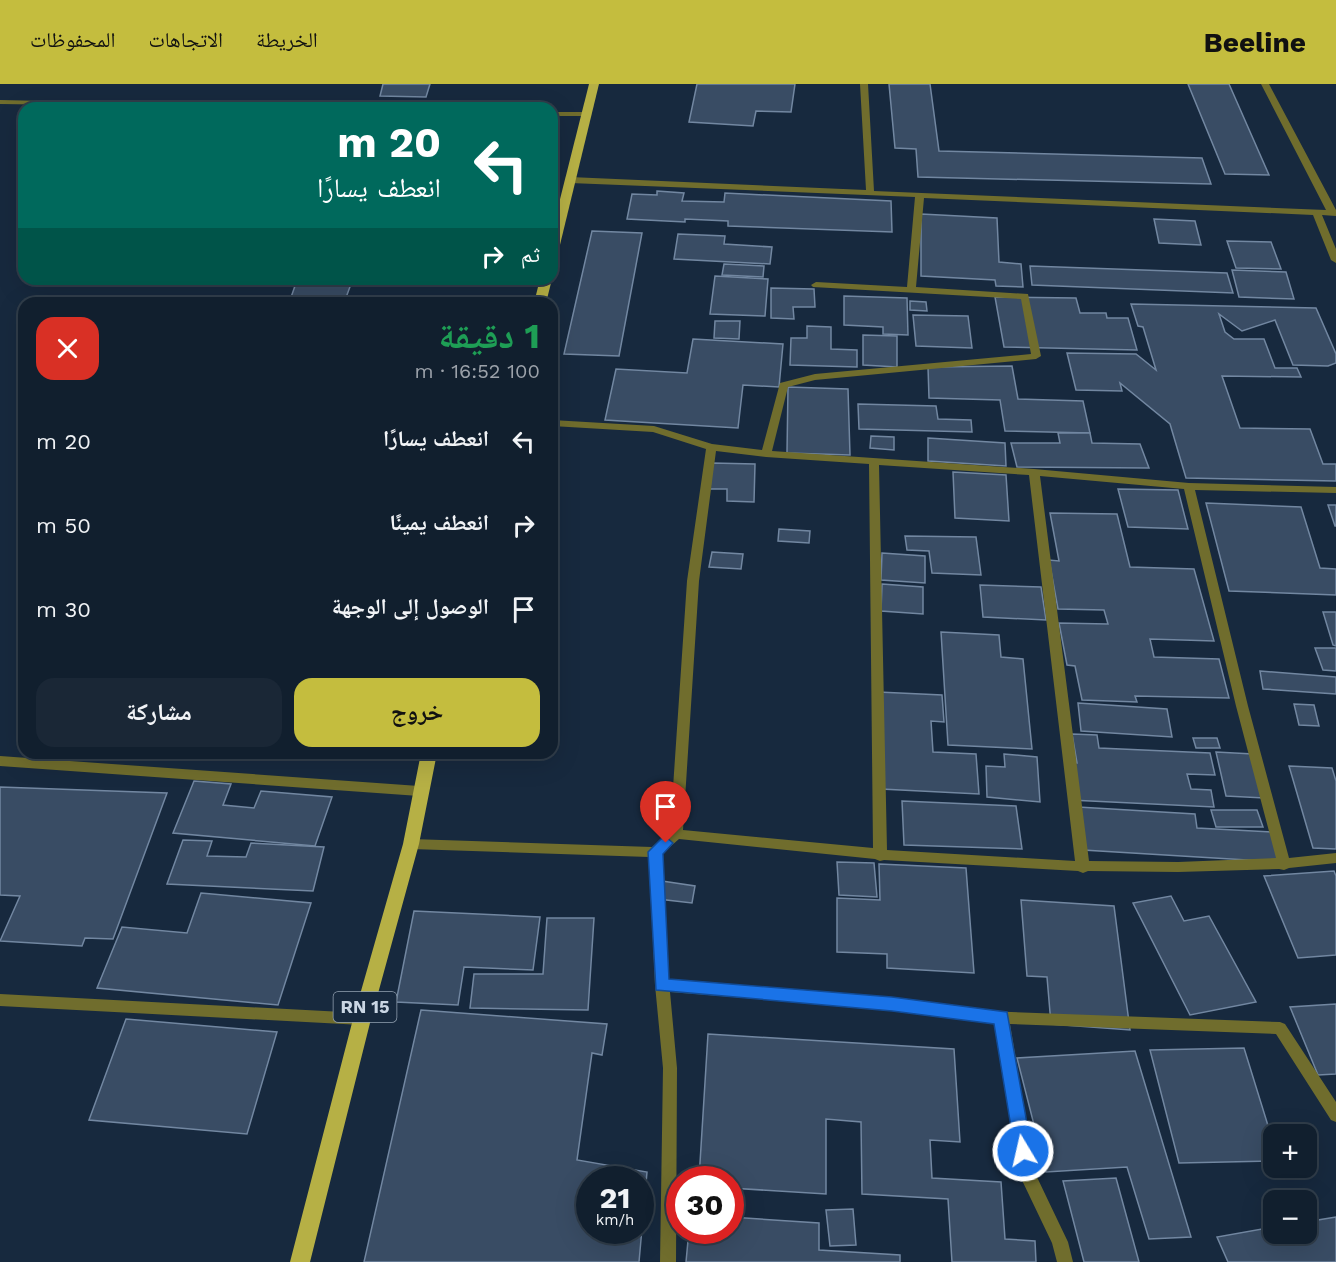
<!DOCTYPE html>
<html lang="ar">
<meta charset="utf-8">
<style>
:root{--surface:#111f2e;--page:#1a2736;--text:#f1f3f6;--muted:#9ca2aa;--line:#303d4a;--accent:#c4bd3e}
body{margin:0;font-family:"Work Sans","Noto Naskh Arabic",sans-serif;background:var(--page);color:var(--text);direction:rtl;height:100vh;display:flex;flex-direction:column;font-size:22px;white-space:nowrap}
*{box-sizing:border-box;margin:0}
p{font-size:20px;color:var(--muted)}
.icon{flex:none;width:33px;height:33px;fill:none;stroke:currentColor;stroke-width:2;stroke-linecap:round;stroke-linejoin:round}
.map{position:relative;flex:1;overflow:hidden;direction:ltr}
.sheet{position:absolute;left:18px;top:213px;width:540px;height:462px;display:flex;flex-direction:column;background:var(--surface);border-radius:18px;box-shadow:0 6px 24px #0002,0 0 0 2px var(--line);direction:rtl}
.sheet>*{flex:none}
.hud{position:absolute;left:18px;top:18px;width:540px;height:183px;border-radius:18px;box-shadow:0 6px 24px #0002,0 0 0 2px var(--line);direction:rtl;background:#00695c;color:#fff;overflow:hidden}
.controls{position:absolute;left:1263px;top:1040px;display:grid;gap:12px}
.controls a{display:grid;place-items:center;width:54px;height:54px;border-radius:12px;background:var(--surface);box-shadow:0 6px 24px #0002,0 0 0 2px var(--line);font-size:30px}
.speed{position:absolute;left:576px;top:1082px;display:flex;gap:12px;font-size:30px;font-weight:700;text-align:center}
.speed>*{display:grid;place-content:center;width:78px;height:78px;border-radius:50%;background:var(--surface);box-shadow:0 6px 24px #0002,0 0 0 2px var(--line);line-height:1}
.speed small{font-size:15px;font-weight:400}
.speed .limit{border:9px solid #d22;background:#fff;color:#111}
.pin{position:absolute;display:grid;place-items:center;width:51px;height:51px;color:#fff;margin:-62px -26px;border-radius:50% 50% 50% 0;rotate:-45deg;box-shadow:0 0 6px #0007}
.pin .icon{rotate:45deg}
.me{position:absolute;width:66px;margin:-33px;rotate:351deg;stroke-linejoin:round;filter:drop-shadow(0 0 4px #0008)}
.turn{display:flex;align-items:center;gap:21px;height:126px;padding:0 18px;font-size:27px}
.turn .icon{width:78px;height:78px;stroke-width:2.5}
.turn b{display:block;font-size:42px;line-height:51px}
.then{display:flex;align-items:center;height:57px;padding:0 18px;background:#0003;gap:12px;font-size:22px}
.round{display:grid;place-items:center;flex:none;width:63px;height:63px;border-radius:18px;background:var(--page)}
.overview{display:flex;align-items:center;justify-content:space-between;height:102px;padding:0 18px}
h1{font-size:36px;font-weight:700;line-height:45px;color:#1e9e55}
.cta{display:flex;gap:12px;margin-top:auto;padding:12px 18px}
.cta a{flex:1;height:69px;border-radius:18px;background:var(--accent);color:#111;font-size:24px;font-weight:700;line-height:69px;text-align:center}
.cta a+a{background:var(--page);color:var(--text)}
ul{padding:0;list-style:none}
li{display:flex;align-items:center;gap:18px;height:84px;padding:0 18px}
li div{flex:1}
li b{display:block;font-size:22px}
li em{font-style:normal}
header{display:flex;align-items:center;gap:36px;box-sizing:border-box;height:84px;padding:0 30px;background:var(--accent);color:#111}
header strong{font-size:28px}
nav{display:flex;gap:33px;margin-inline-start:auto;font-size:21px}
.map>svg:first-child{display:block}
.building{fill:#394c64;stroke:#7287a1;stroke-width:1.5;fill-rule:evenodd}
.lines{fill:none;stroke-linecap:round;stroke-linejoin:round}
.minor{fill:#706d2d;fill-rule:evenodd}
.primary{fill:#b6b045;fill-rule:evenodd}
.route{fill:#1a73e8;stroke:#114b97;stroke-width:1.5}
.labels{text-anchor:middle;stroke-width:4.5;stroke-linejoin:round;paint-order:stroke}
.shield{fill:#17293e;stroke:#94a2b2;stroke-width:1.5}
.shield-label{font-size:18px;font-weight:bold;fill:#cad6e4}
</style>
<header>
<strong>Beeline</strong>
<nav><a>الخريطة</a><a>الاتجاهات</a><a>المحفوظات</a></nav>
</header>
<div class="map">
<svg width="1336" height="1178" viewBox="0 0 1336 1178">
<rect width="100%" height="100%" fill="#17293e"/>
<!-- building -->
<g class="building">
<path d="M383,0H430L426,13L380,12Z"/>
<path d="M697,0H795L791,28L756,27L753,42L689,38Z"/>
<path d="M889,0H930L939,67L1202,74L1211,100L918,93L916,65L895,64Z"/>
<path d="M1188,0H1229L1269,91L1225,90Z"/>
<path d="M657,107L684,109L682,117L724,118L725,109L891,117L892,148L728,142V137L685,135V138L627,135L632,110L657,111Z"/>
<path d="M921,130L997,134L999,178L1021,180L1023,203L996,202L995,196L921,192Z"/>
<path d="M1154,135L1195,137L1201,161L1159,159Z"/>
<path d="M592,147L642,149L619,272L564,270Z"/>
<path d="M678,150L725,152L724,160L772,163L770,180L674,175Z"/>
<path d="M1227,157L1271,158L1281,185L1236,184Z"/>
<path d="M724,180L764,182L763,193L722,191Z"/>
<path d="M1030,182L1227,189L1233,209L1032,201Z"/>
<path d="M1232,186L1286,188L1294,215L1239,213Z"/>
<path d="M715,192L768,195L765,232L710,230Z"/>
<path d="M296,199L351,200L344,219H289Z"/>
<path d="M771,204L814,205L815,223H793L794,235L771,234Z"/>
<path d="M844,212L907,214L908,251L883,250V243L844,241Z"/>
<path d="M995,213L1076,214L1080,229H1106L1107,234H1128L1137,266L1004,263Z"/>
<path d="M910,217L926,218L927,227L910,226Z"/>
<path d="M1131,220L1316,224L1336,270V279L1328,282L1293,281L1275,236L1242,247L1219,230L1225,248L1234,255H1264L1275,284H1297L1301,293L1222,292L1240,344L1310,345L1323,380H1336V397L1186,394L1170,340L1120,299L1122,307L1076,306L1067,269L1136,270L1156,286L1143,243L1138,242Z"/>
<path d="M913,231L968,232L972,264L916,262Z"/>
<path d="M715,237H740L739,255L714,254Z"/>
<path d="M807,242L831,243V265L857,266V283L790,281L791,254H807Z"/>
<path d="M863,251L897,252V283L863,281Z"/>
<path d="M693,255L783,260L779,303L743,301L738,344L605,336L616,285L687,289Z"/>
<path d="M1012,282L1018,315L1083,317L1090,349L1005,347L1000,316L929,314L928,283Z"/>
<path d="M788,303L848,305L850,371L787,369Z"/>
<path d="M858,320L936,322L938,335L971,336L972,348L859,345Z"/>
<path d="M1058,349H1090L1092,359L1140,360L1149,384L1017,383L1011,359H1060Z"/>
<path d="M871,352L894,353V366L870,364Z"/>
<path d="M928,354L1005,359L1006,382L928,377Z"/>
<path d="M712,379L755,380L754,418L727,417V405H710Z"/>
<path d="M953,388L1006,391L1009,437L955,434Z"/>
<path d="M1118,405L1178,406L1188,445L1128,443Z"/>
<path d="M1206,419L1301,423L1320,484L1336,485V511L1229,507Z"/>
<path d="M1328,421H1336V442H1335Z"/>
<path d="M1050,429L1117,430L1130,483L1194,485L1214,557L1150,555L1154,573L1219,575L1229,614L1135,612L1137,618L1082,616L1075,582L1067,581L1059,539L1108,540L1104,526L1058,525L1049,476L1059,477Z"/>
<path d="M779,445L810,447L809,459L778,457Z"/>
<path d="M905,452L976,453L981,491L932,489L929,467L907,466Z"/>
<path d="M712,468L743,470L741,485L709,483Z"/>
<path d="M882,469L925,472V499L881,496Z"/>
<path d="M882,500L923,503V530L881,527Z"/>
<path d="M980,501L1041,503L1046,536L983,533Z"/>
<path d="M1323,528H1336V562L1333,561Z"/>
<path d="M941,548L999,551L1001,573L1023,575L1032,665L948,661Z"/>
<path d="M1315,564H1336V587L1323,586Z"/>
<path d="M1260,587L1336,593V610L1263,605Z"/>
<path d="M878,608L942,611L944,638L931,637L933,668L976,670L979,710L881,705Z"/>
<path d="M1078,619L1167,625L1172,653L1081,647Z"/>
<path d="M1294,620L1314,621L1319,642L1299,641Z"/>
<path d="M1072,650L1097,651L1099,664L1210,669L1215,691L1187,690L1191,705L1211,706L1214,723L1070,716L1065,678L1077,679Z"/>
<path d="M1193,654H1217L1220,664H1196Z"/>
<path d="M1216,668L1253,670L1264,714L1226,712Z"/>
<path d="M1004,670L1037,673L1040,718L987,713L986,682L1005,683Z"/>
<path d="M1289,682L1332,684L1336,697V765L1313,764Z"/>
<path d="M194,697L231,700L223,721L254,724L261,707L332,713L315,762L173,749Z"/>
<path d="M0,703L167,709L113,855L85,854L82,862L0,857L20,812L0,811Z"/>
<path d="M902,717L1016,722L1022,765L904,761Z"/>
<path d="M1078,723L1195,730L1197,744L1272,748L1279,778L1083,766Z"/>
<path d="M1211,726H1257L1263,743H1216Z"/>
<path d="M183,756L212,757L207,772L246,773L251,759L324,763L313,807L167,800Z"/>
<path d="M837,778L874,779L877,813L839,811Z"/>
<path d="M879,780L966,784L974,889L887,884V870L837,868V814L880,816Z"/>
<path d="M1334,787L1336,792V871L1298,874L1264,792Z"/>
<path d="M662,797L695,802L692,819L658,815Z"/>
<path d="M201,809L311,819L278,921L97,904L122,843L187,849Z"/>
<path d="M1171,812L1184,837L1209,832L1256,918L1190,931L1133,819Z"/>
<path d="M1021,816L1114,822L1130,946L1051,940L1047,893L1027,892Z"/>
<path d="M414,827L540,833L533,886L464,883L458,921L396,918Z"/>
<path d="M547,834H594L588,926L470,924L474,890H543Z"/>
<path d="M1336,920V990L1318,991L1290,923Z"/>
<path d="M421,926L607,940L602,971L592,969L577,1076L647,1088L639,1178H364ZM590,1095H640V1146H590Z"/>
<path d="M126,935L277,948L247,1050L89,1036Z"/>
<path d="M708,950L954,965L960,1058L930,1056L932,1094L1001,1098L1005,1155L1035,1157L1036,1178H952L948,1115L862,1110L861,1038L826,1035V1110L730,1104V1095H699Z"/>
<path d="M1244,964L1274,1061V1077L1179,1079L1150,966Z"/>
<path d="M1135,967L1191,1153L1149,1155L1127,1083L1046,1088L1017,974Z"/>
<path d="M1116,1094L1139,1178H1084L1063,1097Z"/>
<path d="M853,1125L856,1161L830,1162L826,1126Z"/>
<path d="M730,1133L819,1139V1166L900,1171V1178H686L689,1146H730Z"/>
<path d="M1336,1133V1178H1228L1217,1153L1274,1143V1149H1306V1138Z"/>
</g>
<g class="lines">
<!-- minor -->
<g class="minor">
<path d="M860,0H868L874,107L1326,126L1261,0H1269L1336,126V132L1322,131L1336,165V179L1331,176L1313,131L924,114L916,203L1028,210L1041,272L1036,275L815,296L788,303L772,367L1034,385L1189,399L1336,403V409L1195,406L1248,622L1289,774L1336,769V779L1289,784L1284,786L1279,785L1178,788L1088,787L1083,789L1078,787L884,776L880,777L875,775L679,755L662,770L669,896L892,914L985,927L1280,938L1285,940L1336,1018V1038L1331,1036L1276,950L1010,940L1035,1089L1068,1158L1073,1178H1057L1052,1159L1019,1090L996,940L892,926L670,908L677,984L676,1178H660L663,984L655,901L649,773L411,765L406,764L404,760L406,756L411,755L652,763L670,748L687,497L706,365L653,348L552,342V336L654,342L712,360L762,366L780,299L815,290L1031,270L1021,215L813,203L811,201L816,198L907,203L915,113L570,99L566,96L570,93L866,106ZM716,367L766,373L869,380L873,764L683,746L699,497ZM879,381L1029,391L1075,777L887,766ZM1040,392L1184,405L1236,622L1276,774L1178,778L1089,777Z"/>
<path d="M0,16L282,22L286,24L0,20Z"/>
<path d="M552,28H587L591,30L587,32H552Z"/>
<path d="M0,672L419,702L424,704L425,707L424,710L419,712L0,682Z"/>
<path d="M0,910L362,929L367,931L369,935L367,939L362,941L0,922Z"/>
</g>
<!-- primary -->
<g class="primary">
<path d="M589,0H599L558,169L552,172V147Z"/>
<path d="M540,195H552L546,219H534Z"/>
<path d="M421,669H437L419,760L371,935L310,1178H290L353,935L403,760Z"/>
</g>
</g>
<!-- route -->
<path class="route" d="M666,753L673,759L663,770L669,895L892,913L1007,928L1032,1067L1030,1073L1023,1075L1017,1073L1015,1067L994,940L892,927L656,906L648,768L661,755Z"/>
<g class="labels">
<!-- shield labels -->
<rect class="shield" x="333.5" y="908" width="63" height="30" rx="4.5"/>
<g class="shield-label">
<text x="365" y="929">RN 15</text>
</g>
</g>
</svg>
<div class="controls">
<a>+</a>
<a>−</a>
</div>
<div class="speed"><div>21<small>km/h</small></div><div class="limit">30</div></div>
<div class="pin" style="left:666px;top:759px;background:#d93025"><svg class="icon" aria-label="arrive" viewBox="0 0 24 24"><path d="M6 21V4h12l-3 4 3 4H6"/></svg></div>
<svg class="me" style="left:1023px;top:1067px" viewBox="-20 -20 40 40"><circle r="17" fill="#1a73e8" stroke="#fff" stroke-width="3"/><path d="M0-11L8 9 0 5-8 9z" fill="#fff"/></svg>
<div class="hud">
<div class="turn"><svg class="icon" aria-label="left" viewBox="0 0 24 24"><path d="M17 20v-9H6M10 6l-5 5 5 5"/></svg><div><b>20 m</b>انعطف يسارًا</div></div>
<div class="then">ثم<svg class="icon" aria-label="right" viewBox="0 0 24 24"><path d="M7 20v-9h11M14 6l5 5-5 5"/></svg></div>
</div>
<section class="sheet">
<div class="overview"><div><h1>1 دقيقة</h1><p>100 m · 16:52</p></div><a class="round" style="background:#d93025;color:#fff"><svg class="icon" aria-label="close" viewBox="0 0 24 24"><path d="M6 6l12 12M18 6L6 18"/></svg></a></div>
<ul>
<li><svg class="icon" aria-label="left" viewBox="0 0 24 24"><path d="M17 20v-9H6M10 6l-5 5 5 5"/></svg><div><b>انعطف يسارًا</b></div><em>20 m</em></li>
<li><svg class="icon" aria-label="right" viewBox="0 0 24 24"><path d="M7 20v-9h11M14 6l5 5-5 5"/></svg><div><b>انعطف يمينًا</b></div><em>50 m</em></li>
<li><svg class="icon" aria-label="arrive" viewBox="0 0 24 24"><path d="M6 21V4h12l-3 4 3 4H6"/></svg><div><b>الوصول إلى الوجهة</b></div><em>30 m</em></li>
</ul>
<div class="cta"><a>خروج</a><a>مشاركة</a></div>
</section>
</div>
